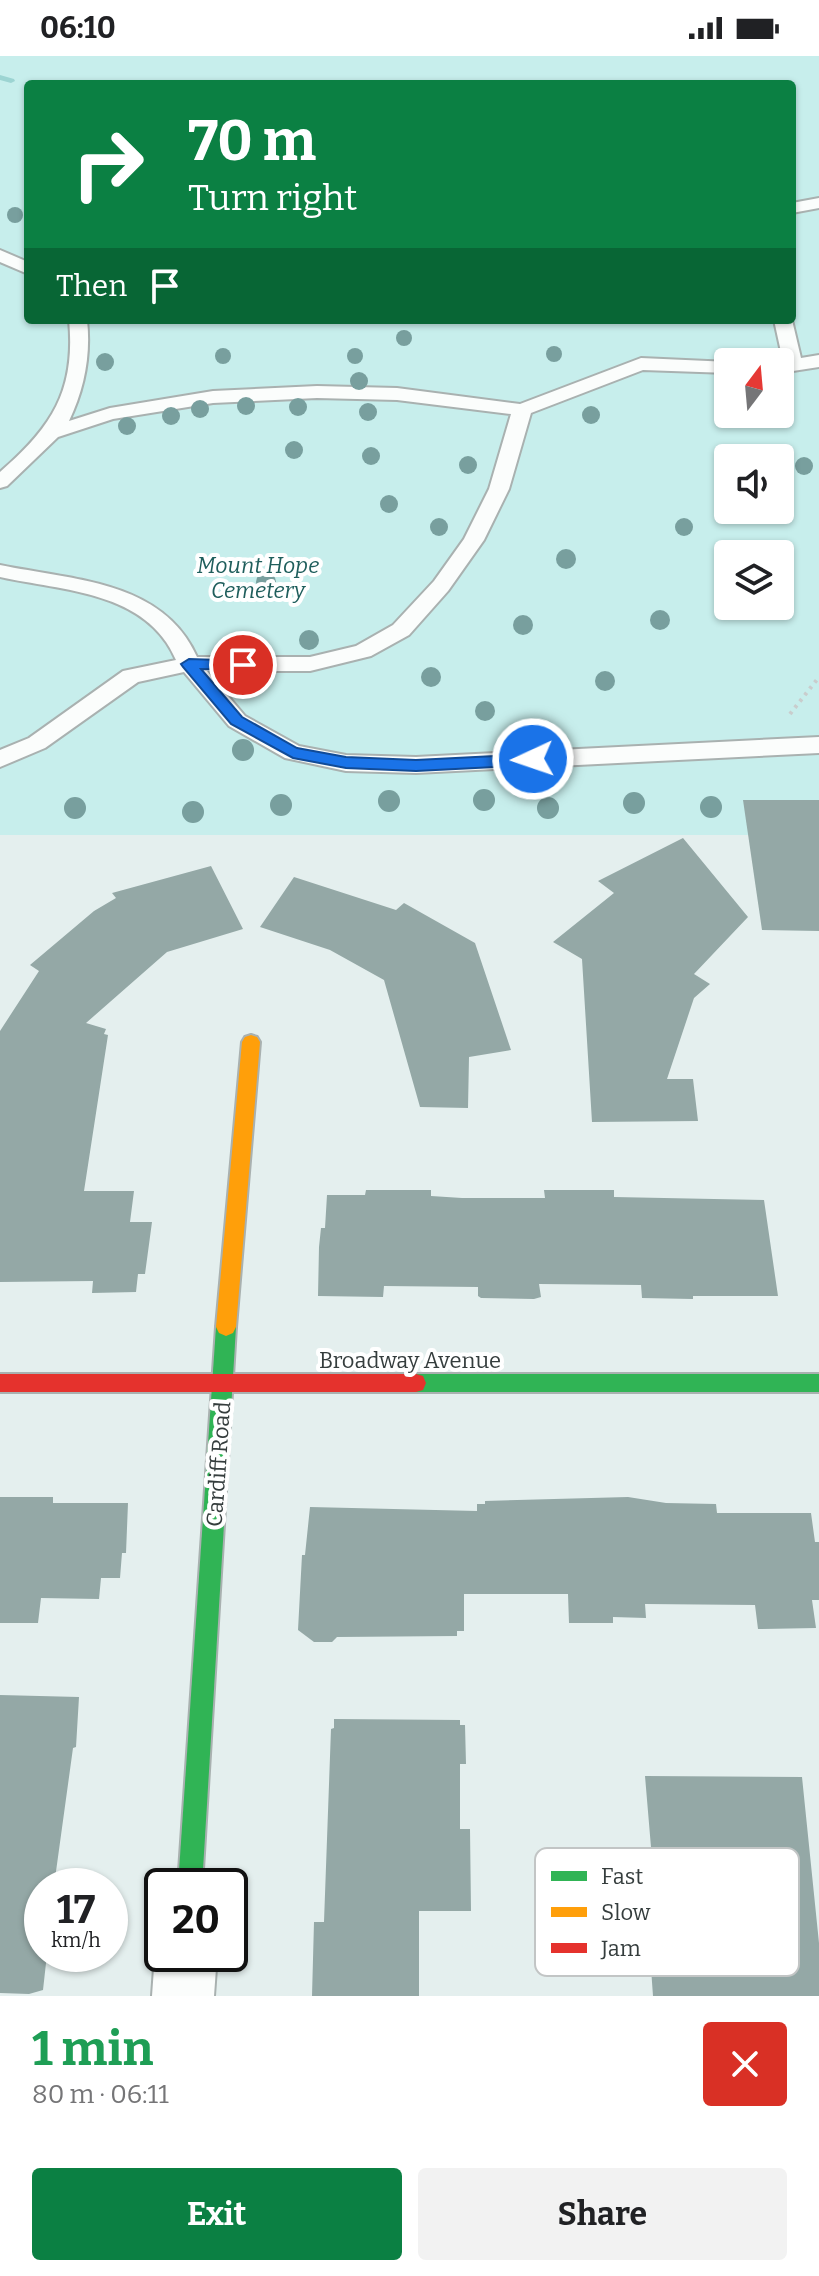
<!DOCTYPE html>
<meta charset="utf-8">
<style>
:root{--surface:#fff;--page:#f2f2f2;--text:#202124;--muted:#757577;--accent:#0b8043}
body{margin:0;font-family:Bitter,serif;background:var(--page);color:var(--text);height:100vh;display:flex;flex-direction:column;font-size:30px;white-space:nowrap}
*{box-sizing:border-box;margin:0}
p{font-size:26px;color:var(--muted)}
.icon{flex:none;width:44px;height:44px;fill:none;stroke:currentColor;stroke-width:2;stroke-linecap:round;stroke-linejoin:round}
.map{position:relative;height:1940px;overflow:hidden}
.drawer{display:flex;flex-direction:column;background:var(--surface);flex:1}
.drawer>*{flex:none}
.top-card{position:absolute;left:24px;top:24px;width:772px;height:244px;border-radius:8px;box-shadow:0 2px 6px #0004;background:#0b8043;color:#fff;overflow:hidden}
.needle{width:52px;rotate:16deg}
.controls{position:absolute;left:714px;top:292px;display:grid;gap:16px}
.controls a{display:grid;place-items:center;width:80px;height:80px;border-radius:8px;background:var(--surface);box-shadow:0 2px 6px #0004;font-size:40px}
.speed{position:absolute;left:24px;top:1812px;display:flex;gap:16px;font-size:40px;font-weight:700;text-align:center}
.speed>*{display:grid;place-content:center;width:104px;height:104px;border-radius:50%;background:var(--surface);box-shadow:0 2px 6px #0004;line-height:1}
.speed small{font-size:20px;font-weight:400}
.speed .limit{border:4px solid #111;border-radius:12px;background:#fff;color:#111}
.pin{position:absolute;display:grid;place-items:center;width:68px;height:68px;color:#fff;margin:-34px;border:4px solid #fff;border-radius:50%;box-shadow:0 2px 8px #0007}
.me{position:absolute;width:88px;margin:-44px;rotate:267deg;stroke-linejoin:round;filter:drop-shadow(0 0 6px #0008)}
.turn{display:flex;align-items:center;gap:28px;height:168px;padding:0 32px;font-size:36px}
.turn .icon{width:104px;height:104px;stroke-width:2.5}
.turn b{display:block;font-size:56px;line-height:68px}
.then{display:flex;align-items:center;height:76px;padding:0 32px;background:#0003;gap:16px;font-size:30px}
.round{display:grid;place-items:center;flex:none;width:84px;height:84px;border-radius:8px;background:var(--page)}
.summary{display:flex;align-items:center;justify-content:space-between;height:136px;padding:0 32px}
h1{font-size:48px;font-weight:700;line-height:60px;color:#1e9e55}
.cta{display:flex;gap:16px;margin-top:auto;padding:16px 32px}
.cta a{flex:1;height:92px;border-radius:8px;background:var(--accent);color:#fff;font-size:32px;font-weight:700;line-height:92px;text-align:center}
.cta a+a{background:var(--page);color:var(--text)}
.status{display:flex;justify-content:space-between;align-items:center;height:56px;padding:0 40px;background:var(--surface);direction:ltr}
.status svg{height:22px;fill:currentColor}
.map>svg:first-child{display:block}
.green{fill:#c7eeec;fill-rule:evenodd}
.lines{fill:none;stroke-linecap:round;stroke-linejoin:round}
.stream{fill:#9cd4d2;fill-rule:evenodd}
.building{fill:#94a8a6}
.lane-casing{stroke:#a9b1b0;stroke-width:4}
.street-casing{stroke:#a9b1b0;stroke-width:4}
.fast-casing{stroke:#a9b1b0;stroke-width:4}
.slow-casing{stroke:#a9b1b0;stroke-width:4}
.jam-casing{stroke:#a9b1b0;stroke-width:4}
.path{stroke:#c9cdcd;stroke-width:4;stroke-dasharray:3 5;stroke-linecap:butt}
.lane{fill:#fbfdfc;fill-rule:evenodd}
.street{fill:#fbfdfc;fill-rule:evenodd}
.fast{fill:#30b455;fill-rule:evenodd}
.slow{fill:#ff9f0a;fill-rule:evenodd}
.jam{fill:#e5322d;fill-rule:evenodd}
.tree{fill:#789f9e}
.route{fill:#1a73e8;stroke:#114b97;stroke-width:2}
.labels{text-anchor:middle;stroke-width:8;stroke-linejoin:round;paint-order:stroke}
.park-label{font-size:22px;font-style:italic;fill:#1f5e5c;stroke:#fff}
.street-label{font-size:22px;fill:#353d3d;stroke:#fff}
.key{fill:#fff;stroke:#c2c5c5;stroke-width:2}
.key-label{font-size:22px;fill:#353d3d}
</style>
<div class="status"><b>06:10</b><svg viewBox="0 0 49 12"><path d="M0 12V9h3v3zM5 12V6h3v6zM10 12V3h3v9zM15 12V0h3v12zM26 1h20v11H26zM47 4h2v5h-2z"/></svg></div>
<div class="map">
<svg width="819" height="1940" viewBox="0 0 819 1940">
<rect width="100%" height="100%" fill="#e4efee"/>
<!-- green -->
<path class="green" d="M0,0H819V779H0ZM28,28H792V264H28ZM728,306H780V358H728ZM728,402H780V454H728ZM728,498H780V550H728Z"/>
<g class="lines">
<!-- stream -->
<path class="stream" d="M0,19L14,23L15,25L11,27L0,24Z"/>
</g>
<!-- building -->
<g class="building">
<path d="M743,744H819V875L762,874Z"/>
<path d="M683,782L748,861L694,918L710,928L694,942L667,1023H693L698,1065L592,1066L582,903L553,886L614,837L598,825Z"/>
<path d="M211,810L243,873L167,896L86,967L106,973L104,978L108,979L84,1135H134L130,1166H152L145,1218H138L136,1236L92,1237L93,1225L0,1226V975L39,915L30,909L94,855L116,842L112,837Z"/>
<path d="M294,821L396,854L404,847L475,887L511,994L469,1001L468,1052L420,1051L384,924L330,894L260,871Z"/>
<path d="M366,1134H431V1140L462,1142H545L544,1134H614V1141L764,1144L778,1240H693V1243L642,1242L641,1229L539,1228L541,1241L534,1243L481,1242L478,1240V1231L384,1230L383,1241L318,1240L319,1191L321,1172H325L327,1139H365Z"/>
<path d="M0,1441H53V1447H128L126,1497H122L120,1522H101L99,1543L41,1542L38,1567H0Z"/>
<path d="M628,1441L666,1447L716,1448L717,1457H811L815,1486H819V1544H812L816,1572L758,1573L755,1549L645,1548L646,1562L613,1561V1567H569L568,1538H464V1575H457V1580L337,1581L332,1586H314L298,1574L302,1499H305L310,1451L477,1455V1448H485V1445Z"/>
<path d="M0,1639L79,1641L76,1691L73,1692L54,1830H42V1898H47L43,1934L29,1938L0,1937Z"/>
<path d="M334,1663L460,1664V1669H465L466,1708H460V1773H470L471,1855H419V1940H312L314,1866H324L331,1673L334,1672Z"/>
<path d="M645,1720L802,1721L819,1887V1940H653L650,1898H660Z"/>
</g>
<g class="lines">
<defs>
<g id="lane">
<path d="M819,142V152L792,157V147Z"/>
<path d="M0,194L28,206V218L0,206Z"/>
<path d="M69,264H87C91,299 84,334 69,365L110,352L213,335L317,330L397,332L520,348L641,302L730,306L728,317L643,314L531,357L509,433L484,484L448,535L409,579L371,600L310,615H207L245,660L299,690L346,699L416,701L819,681V697L416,717L346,715L285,702L229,670L184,616L138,626L45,692L0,711V694L29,682L123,615L176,604C147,535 63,535 0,521V509C72,524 163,524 197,601H310L356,590L393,569L434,525L464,483L489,433L511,358L397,344L317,342L213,347L113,363L58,381L7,430L0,432V416C51,372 76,335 69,264Z"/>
<path d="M774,264H792L801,302L819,299V311L780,317L778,306L783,305Z"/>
</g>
<path id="street" d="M162,1881V1898H217L214,1940H152L155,1898Z"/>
<g id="fast">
<path d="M226,1262L233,1265L236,1271L202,1830H178L216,1271L219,1265Z"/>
<path d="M416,1318H819V1336H416L409,1334L406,1327L409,1320Z"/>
</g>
<path id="slow" d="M251,979L257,981L260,986L236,1271L233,1277L226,1280L219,1277L216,1271L242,986L245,981Z"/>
<path id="jam" d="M0,1318H416L423,1320L426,1327L423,1334L416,1336H0Z"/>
</defs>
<!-- lane casing -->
<use href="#lane" class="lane-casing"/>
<!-- street casing -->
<use href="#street" class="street-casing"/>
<!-- fast casing -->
<use href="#fast" class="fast-casing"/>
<!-- slow casing -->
<use href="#slow" class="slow-casing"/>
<!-- jam casing -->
<use href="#jam" class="jam-casing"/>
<!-- path -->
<path class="path" d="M790,658L819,621"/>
<!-- lane -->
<use href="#lane" class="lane"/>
<!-- street -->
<use href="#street" class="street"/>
<!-- fast -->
<use href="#fast" class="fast"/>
<!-- slow -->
<use href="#slow" class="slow"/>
<!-- jam -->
<use href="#jam" class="jam"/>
</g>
<!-- trees -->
<g class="tree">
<circle cx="15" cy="159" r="8"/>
<circle cx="404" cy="282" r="8"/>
<circle cx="554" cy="298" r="8"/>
<circle cx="223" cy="300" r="8"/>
<circle cx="355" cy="300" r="8"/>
<circle cx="105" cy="306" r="9"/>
<circle cx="359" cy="325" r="9"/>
<circle cx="246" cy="350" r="9"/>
<circle cx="298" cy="351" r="9"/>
<circle cx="200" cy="353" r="9"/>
<circle cx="368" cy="356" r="9"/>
<circle cx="591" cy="359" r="9"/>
<circle cx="171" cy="360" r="9"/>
<circle cx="127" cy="370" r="9"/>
<circle cx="294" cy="394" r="9"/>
<circle cx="371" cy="400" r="9"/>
<circle cx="468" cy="409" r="9"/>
<circle cx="804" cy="410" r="9"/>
<circle cx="389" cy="448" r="9"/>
<circle cx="439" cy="471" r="9"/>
<circle cx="684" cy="471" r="9"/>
<circle cx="566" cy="503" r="10"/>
<circle cx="266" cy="526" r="10"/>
<circle cx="660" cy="564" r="10"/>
<circle cx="523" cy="569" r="10"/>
<circle cx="309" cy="584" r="10"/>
<circle cx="431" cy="621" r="10"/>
<circle cx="605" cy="625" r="10"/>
<circle cx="485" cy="655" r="10"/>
<circle cx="243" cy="694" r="11"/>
<circle cx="484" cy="744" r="11"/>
<circle cx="389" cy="745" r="11"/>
<circle cx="634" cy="747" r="11"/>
<circle cx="281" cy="749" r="11"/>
<circle cx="711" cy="751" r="11"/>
<circle cx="75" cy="752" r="11"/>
<circle cx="548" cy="752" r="11"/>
<circle cx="193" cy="756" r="11"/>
</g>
<!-- route -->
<path class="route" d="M189,603L248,605L251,609L243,614L201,613L242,661L297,692L346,701L416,704L533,698L541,703L533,709L416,715L346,712L293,702L231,668L183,611L181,608Z"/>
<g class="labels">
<!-- park labels -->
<g class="park-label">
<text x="258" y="517">Mount Hope<tspan x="258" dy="25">Cemetery</tspan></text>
</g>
<!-- street labels -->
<g class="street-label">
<text x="410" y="1312">Broadway Avenue</text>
<text transform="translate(218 1408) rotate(-86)" y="8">Cardiff Road</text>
</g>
</g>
<!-- legend -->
<rect x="535" y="1792" width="264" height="128" rx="12" class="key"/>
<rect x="551" y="1815" width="36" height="10" fill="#30b455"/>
<rect x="551" y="1851" width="36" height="10" fill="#ff9f0a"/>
<rect x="551" y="1887" width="36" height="10" fill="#e5322d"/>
<g class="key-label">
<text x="601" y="1828">Fast</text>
<text x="601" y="1864">Slow</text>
<text x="601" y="1900">Jam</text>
</g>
</svg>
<div class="controls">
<a><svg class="needle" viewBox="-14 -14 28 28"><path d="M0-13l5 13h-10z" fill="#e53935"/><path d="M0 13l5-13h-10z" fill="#757577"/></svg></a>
<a><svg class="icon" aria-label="sound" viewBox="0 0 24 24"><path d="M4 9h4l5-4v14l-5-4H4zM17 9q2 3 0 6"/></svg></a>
<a><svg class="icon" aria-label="layers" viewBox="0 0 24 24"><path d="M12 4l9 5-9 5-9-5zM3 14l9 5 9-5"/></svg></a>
</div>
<div class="speed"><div>17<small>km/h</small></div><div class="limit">20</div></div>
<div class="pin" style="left:243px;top:609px;background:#d93025"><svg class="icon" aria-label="arrive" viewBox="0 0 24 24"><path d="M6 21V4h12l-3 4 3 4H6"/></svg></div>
<svg class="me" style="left:533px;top:703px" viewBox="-20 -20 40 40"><circle r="17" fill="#1a73e8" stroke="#fff" stroke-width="3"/><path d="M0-11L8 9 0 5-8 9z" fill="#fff"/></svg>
<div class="top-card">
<div class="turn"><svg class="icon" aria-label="right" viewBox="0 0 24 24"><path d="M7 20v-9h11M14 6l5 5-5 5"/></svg><div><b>70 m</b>Turn right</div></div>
<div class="then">Then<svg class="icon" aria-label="arrive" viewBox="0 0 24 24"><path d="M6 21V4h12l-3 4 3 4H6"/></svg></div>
</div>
</div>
<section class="drawer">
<div class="summary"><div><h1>1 min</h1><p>80 m · 06:11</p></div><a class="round" style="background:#d93025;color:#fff"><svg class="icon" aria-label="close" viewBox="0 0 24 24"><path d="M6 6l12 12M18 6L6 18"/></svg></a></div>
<div class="cta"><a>Exit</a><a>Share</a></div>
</section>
